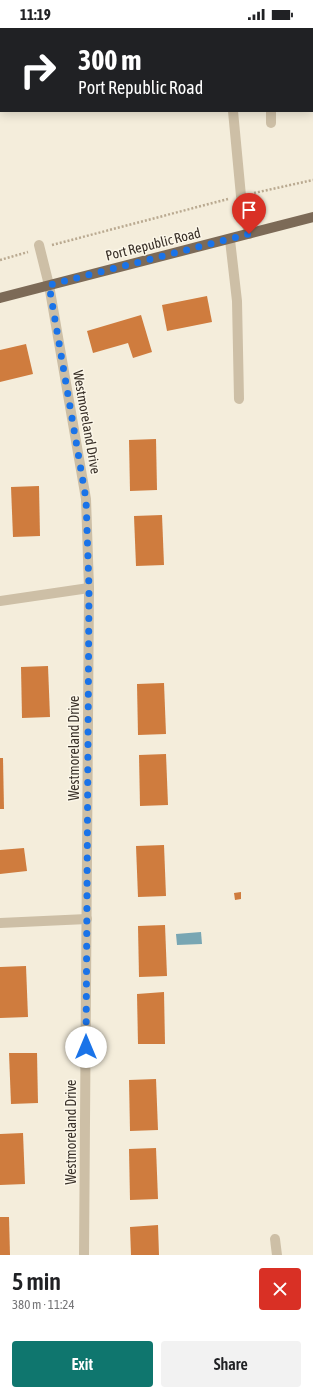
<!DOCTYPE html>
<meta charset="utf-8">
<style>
:root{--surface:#fff;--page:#f2f2f2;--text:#202124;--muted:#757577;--accent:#0f766e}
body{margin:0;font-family:"Asap Condensed",sans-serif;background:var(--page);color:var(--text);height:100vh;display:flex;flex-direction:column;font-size:15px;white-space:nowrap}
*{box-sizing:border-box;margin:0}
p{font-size:13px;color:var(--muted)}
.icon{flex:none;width:22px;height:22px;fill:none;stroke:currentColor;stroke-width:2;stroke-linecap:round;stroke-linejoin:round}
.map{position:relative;height:1227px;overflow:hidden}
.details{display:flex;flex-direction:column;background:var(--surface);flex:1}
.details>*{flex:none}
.top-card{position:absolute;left:0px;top:0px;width:313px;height:84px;box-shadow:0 2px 10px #0003;background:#202124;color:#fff;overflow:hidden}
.pin{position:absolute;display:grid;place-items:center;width:34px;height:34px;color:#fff;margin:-41px -17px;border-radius:50% 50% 50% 0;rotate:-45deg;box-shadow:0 0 4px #0007}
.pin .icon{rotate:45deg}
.me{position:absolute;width:44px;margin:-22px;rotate:0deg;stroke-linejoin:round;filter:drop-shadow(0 0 3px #0008)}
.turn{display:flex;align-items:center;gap:14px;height:84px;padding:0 12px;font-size:18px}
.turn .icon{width:52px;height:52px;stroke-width:2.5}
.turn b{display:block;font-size:28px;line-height:34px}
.round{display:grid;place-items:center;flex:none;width:42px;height:42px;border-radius:4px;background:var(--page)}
.head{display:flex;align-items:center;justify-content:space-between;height:68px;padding:0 12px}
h1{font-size:24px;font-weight:600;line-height:30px}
.action{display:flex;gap:8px;margin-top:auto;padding:8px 12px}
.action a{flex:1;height:46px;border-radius:4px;background:var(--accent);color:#fff;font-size:16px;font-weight:600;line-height:46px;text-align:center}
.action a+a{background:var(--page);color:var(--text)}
.status{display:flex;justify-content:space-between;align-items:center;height:28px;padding:0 20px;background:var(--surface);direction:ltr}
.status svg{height:11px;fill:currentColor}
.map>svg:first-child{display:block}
.water{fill:#78a6b3}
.building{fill:#cf7c3e}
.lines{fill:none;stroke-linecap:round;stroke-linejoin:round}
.path{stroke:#b9a990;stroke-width:2.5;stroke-dasharray:2 2;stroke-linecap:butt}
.minor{stroke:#cdbfa6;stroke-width:10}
.major{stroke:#7c6a57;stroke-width:10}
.route{stroke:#1a73e8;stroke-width:7;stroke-dasharray:0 12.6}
.labels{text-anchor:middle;stroke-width:3;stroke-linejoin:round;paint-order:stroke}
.street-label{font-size:14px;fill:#393028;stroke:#fbf6e8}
</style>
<div class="status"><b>11:19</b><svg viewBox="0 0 49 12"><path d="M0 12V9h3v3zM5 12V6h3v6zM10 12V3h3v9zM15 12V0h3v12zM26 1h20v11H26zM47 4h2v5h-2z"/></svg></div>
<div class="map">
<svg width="313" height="1227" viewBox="0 0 313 1227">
<rect width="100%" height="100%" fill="#f4eddb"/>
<!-- water -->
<path class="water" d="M201,904L202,916L177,917L176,906Z"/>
<!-- building -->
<g class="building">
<path d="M207,268L212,294L167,303L162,277Z"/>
<path d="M141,287L152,324L133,330L128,315L93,325L87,303Z"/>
<path d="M26,316L33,346L0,354V322Z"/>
<path d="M156,411L157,462L130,463L129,412Z"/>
<path d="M39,458L40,508L13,509L11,459Z"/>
<path d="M162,487L164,537L136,538L134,488Z"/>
<path d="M48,638L50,689L22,690L21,639Z"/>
<path d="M164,655L166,706L138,707L137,656Z"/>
<path d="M166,726L168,777L140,778L139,727Z"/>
<path d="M0,730H3L4,781H0Z"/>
<path d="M164,817L166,868L138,869L136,818Z"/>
<path d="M24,820L27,843L0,846V822Z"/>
<path d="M241,864V871L235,872L234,865Z"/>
<path d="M165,897L167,948L139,949L138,898Z"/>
<path d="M26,938L28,989L0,990V939Z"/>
<path d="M164,964L165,1016H138L137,966Z"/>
<path d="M9,1025H37L38,1075L11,1076Z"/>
<path d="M156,1051L158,1102L130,1103L129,1052Z"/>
<path d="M23,1105L25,1156L0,1157V1106Z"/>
<path d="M156,1120L158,1171L130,1172L129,1121Z"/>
<path d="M0,1189H9L10,1227H0Z"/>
<path d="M158,1197L159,1227H131L130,1199Z"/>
</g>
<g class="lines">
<!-- path -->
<g class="path">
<path d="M254,165L313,152"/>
<path d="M52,217L228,171"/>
<path d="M0,232L28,224"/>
</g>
<!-- minor -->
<g class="minor">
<path d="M227,0V1"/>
<path d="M275,1L276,0"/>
<path d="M233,83L241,168L249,206"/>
<path d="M271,83V95"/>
<path d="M230,212L237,273L239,371"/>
<path d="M39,217L49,257L86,471L89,560L84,1227"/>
<path d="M0,573L89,560"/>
<path d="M0,895L87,891"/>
<path d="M275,1211L277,1227"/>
</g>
<!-- major -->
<path class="major" d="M0,270L313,189"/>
</g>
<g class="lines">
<!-- route -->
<path class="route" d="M86,1019L89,560L86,471L49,257L249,206"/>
</g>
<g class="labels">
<!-- street labels -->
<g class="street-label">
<text transform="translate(153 216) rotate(-14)" y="5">Port Republic Road</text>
<text transform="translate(87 394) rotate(80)" y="5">Westmoreland Drive</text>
<text transform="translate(74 720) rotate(-90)" y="5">Westmoreland Drive</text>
<text transform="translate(71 1104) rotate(-90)" y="5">Westmoreland Drive</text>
</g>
</g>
</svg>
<div class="pin" style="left:249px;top:206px;background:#d93025"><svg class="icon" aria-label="arrive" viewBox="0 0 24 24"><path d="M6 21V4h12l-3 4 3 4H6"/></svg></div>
<svg class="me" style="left:86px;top:1019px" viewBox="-20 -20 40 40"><circle r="19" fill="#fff"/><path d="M0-13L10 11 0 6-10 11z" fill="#1a73e8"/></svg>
<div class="top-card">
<div class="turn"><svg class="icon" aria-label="right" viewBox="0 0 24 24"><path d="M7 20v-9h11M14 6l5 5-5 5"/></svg><div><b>300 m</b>Port Republic Road</div></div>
</div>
</div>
<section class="details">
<div class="head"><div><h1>5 min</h1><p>380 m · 11:24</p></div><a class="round" style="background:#d93025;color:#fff"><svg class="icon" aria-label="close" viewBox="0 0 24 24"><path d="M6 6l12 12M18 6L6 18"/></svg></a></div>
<div class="action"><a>Exit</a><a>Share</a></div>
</section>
